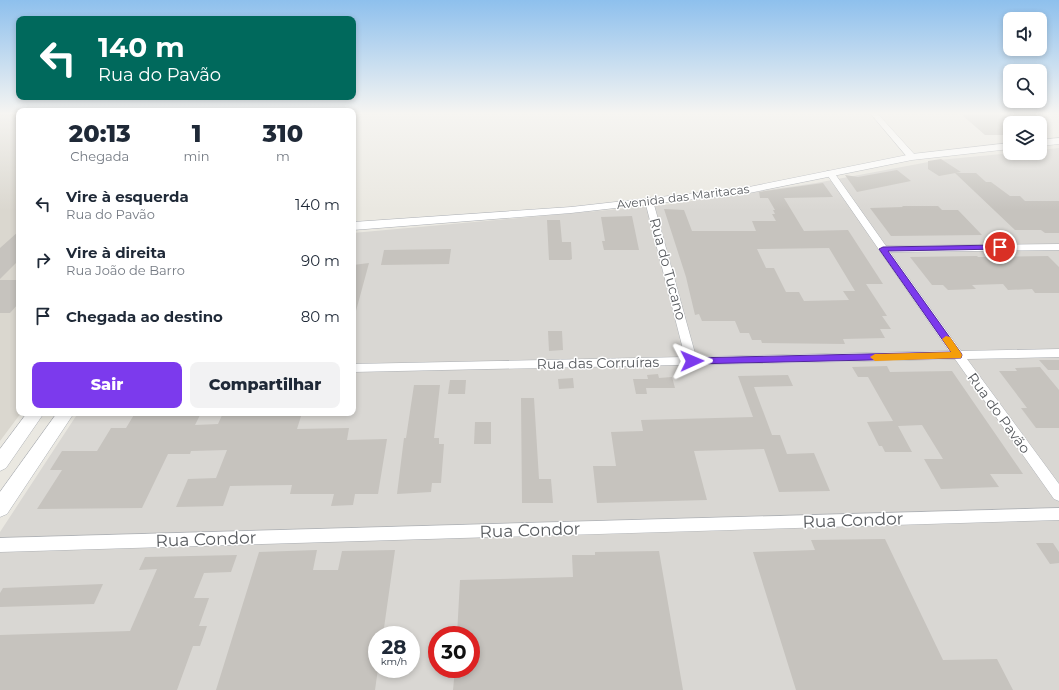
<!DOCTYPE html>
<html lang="pt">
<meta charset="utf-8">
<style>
:root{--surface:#fff;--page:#f2f2f3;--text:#1f2937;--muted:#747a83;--accent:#7c3aed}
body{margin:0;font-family:Montserrat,sans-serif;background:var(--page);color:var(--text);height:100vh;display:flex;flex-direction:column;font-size:15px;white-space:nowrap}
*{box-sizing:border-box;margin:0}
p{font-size:13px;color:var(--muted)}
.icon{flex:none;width:22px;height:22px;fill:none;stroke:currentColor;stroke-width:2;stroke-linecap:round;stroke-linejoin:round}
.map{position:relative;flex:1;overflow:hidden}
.details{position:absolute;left:16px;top:108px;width:340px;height:308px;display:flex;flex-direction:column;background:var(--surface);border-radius:8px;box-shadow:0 2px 6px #0003}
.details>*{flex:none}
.hud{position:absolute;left:16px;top:16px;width:340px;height:84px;border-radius:8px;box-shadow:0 2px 6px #0003;background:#00695c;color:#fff;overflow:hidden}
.fabs{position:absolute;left:1003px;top:12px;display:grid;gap:8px}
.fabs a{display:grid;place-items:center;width:44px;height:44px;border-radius:8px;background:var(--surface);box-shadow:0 2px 6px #0003;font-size:20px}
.speed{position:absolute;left:368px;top:626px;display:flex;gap:8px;font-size:20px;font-weight:700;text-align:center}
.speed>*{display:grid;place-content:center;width:52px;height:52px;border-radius:50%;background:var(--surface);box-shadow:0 2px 6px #0003;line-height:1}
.speed small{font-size:10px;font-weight:400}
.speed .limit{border:6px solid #d22;background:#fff;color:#111}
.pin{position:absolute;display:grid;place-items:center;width:34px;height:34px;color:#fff;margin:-17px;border:2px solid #fff;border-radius:50%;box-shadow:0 1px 4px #0007}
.me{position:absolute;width:44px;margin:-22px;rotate:89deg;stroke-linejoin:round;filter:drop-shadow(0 0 3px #0008)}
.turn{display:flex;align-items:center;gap:14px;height:84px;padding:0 16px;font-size:18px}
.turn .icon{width:52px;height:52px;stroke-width:2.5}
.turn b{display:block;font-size:28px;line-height:34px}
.eta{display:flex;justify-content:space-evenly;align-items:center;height:68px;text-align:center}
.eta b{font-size:24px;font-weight:800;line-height:28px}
.button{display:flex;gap:8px;margin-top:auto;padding:8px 16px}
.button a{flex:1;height:46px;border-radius:8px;background:var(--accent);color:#fff;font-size:16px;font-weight:800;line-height:46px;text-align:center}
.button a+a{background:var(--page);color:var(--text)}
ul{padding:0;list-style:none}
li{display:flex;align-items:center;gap:12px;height:56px;padding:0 16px}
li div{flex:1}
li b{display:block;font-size:15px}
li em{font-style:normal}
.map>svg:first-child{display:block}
.industrial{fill:#d9d7d3;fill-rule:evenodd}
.education{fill:#dad7cf}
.building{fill:#c6c3be;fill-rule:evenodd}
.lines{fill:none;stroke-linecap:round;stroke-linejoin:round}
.street-casing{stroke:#aeb1b5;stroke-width:1}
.secondary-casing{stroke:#adb0b5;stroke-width:1}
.street{fill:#fff;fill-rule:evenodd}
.secondary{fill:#fff;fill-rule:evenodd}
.route{fill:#7c3aed;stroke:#51269a}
.slow{fill:#f59e0b}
.labels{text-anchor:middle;stroke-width:3;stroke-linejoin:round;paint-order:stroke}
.far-street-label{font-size:12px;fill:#595c60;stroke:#fff}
.street-label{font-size:14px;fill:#595c60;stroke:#fff}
.near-street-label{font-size:17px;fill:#595c60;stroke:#fff}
</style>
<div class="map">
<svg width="1059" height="690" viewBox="0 0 1059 690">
<rect width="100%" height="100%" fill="#eae8e1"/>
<!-- industrial -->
<path class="industrial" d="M1059,148V690H0V532L78,413H353V233L664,205L816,183L939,160L1012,153H1040V150ZM377,635H411V669H377ZM437,635H471V669H437Z"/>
<!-- education -->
<path class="education" d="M0,114H19V413H21L0,441Z"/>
<!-- building -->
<g class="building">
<path d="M961,114H1010V135H985Z"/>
<path d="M941,159L961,172L939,176L928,169V161Z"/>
<path d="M897,170L911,181L857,192L845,175L858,177Z"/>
<path d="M955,173H976L986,182H991L1010,196H1020L1025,201H1059V233H1045L1041,230H1015Z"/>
<path d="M823,183L833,197L784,198L804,231L848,230L883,284H866L887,316H882L891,329H880L885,338L843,339L845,344L762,343L761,340H752L749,333H740L735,321H702L699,314L695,315L686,277L664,209L684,210L692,231H756L752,221H776L772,214H775L773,210H775L768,198H760L759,192ZM829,248L855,291H843L849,300L804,301L799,292H786L774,268H766L757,249Z"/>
<path d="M902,206H938L942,210H958L982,235L891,236L870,208L903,207Z"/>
<path d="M632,216L639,250H604L602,241H605L601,217Z"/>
<path d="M547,220H560L562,242H571L572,259L570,260H549Z"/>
<path d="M19,231V260L0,279V248Z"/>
<path d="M451,249L449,264L381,265L384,250Z"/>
<path d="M977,256L978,257L1048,256L1059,267V293H1035L1032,289L1008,290L1003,284L972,285L976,289L948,290L943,285H932L910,257Z"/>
<path d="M369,263L356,311L353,310V265Z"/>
<path d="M0,280H19V303L10,313H0Z"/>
<path d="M548,331H562L563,350L549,351Z"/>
<path d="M1039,360H1059V370H1048Z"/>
<path d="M887,366L890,372L952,371L1023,474H990L999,487L941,489L924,459H943L922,425L898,426L912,452H885L882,446H879L867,422L893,421L868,377H858L852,367Z"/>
<path d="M1040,367L1059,390V428H1036L1021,408H1027L999,371H1017L1015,368Z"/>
<path d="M658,374L659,378L672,377L675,388H646L647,394H636L633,379H648L647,375Z"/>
<path d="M788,375L793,386L754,387L772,435H780L787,454L814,453L830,491L779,492L764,449L694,451L707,500L597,503L593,466H616L611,432L643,431L641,420L753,417L738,376Z"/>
<path d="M573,378L574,388L559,389L558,379Z"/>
<path d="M450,380H466L465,394H448Z"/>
<path d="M414,385H440L434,438H439V444H444L441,483H432L431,492L397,494L404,438H406Z"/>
<path d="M521,398H534L539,479H551L553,503H522Z"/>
<path d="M135,413H201L195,425L218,424L223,413H302L297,429L349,428L347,440L387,439L378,494H355L353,505L331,506L334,494H290L292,485L230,486L223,506L176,507L188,479L216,478L227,450L191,451L190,454H168L142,508L37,509L62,470H50L62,451H97L111,428H126Z"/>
<path d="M475,422H491V444H474Z"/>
<path d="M885,539L943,660L997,659L1013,690H796L753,552L815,550L811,540Z"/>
<path d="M1036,543H1053L1059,552V563L1050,564Z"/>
<path d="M317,550L313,570H338L342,551L395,550L383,635H377L378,669L375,690H216L259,552Z"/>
<path d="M659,551L683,690H453L455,669H471V635H457L460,580L573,577L572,555H595V552Z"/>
<path d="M237,555L231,572L204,573L194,598H209L199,626H207L200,646H193L177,690H0V635L130,631L157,569L139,570L145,557Z"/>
<path d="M103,584L94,604L0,607V593L3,588Z"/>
</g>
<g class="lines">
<defs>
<g id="street">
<path d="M871,114H878L915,155V159H909Z"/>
<path d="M827,171H833L886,246L1059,244V250L890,252L961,351L1059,349V357L967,359L1059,484V501L1054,499L955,359L353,372V364L685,357L645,201L649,198L653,201L696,357L949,351L826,173Z"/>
<path d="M1059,508V520L0,552V538Z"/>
</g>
<g id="secondary">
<path d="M1059,138V144L1040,146V140Z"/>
<path d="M1010,143V149L912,160L749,193L571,213L353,230V222L571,207L749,187L912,154Z"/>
<path d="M27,413H44L6,468L0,471V449Z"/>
<path d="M57,413H74L7,514L0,517V492Z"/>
</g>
</defs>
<!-- street casing -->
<use href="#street" class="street-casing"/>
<!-- secondary casing -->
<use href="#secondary" class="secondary-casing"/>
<!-- street -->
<use href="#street" class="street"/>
<!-- secondary -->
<use href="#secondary" class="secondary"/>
</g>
<!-- sky -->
<linearGradient id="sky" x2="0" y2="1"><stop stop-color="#8ec0ed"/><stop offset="0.54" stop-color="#f6f5f2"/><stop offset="1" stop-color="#f6f5f2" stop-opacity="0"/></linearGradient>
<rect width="1059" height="210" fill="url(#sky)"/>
<!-- route -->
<path class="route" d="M1000,245L1003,246V249L888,251L961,353L962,355L961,358L692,364L688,361L692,358L951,352L879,249L883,247Z"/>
<!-- slow -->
<path class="slow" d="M946,336L950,337L961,353L962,355L961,358L875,361L870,357L875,354L951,352L942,339Z"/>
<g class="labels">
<!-- far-street labels -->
<g class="far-street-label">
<text transform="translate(683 197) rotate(-7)" y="4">Avenida das Maritacas</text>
</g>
<!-- street labels -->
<g class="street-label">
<text transform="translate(668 269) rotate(75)" y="5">Rua do Tucano</text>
<text transform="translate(598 363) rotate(-1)" y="5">Rua das Corruíras</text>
<text transform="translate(999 413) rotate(54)" y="5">Rua do Pavão</text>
</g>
<!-- near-street labels -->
<g class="near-street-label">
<text transform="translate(853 520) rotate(-2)" y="6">Rua Condor</text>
<text transform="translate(530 530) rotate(-2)" y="6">Rua Condor</text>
<text transform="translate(206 539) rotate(-2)" y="6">Rua Condor</text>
</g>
</g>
</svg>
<div class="fabs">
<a><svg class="icon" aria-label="sound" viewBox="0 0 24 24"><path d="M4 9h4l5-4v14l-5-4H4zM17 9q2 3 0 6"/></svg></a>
<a><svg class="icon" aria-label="search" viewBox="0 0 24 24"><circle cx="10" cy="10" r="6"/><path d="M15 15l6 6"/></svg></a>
<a><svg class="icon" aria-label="layers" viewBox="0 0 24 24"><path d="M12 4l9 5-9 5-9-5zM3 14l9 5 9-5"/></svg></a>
</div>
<div class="speed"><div>28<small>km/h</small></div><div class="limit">30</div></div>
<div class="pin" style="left:1000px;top:247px;background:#d93025"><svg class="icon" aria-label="arrive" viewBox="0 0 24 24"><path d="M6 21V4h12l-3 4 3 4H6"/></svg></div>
<svg class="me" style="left:692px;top:361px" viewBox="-20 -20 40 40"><path d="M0-17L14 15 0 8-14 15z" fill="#7c3aed" stroke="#fff" stroke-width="4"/></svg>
<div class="hud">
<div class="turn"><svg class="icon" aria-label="left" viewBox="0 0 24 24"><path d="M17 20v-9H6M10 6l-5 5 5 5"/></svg><div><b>140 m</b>Rua do Pavão</div></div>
</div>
<section class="details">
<div class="eta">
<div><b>20:13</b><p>Chegada</p></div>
<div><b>1</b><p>min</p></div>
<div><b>310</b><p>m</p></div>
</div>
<ul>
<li><svg class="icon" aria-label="left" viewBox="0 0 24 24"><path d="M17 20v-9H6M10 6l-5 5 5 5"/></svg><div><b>Vire à esquerda</b><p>Rua do Pavão</p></div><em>140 m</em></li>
<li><svg class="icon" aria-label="right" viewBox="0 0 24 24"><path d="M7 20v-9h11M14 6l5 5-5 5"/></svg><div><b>Vire à direita</b><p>Rua João de Barro</p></div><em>90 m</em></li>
<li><svg class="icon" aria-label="arrive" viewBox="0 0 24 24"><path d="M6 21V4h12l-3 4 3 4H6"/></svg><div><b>Chegada ao destino</b></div><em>80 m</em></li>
</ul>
<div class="button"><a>Sair</a><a>Compartilhar</a></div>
</section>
</div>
